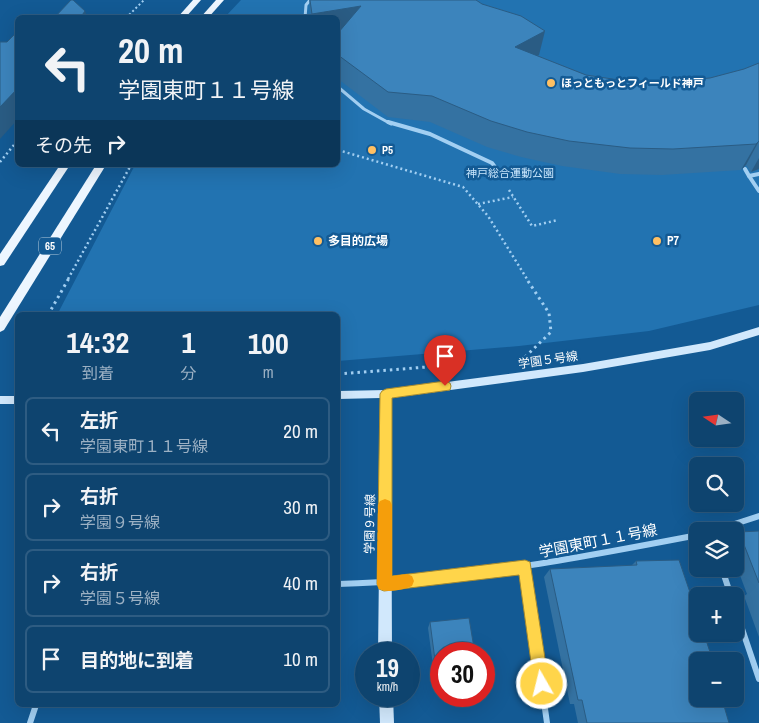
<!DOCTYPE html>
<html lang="ja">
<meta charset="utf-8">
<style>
:root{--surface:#0e446f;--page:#1c4e77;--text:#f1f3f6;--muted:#9bb0c3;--line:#2e5c82}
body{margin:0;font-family:"Archivo Narrow","Noto Sans JP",sans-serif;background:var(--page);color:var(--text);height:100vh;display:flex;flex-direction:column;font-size:19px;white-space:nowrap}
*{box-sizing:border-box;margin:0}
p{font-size:16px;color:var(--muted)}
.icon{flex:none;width:28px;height:28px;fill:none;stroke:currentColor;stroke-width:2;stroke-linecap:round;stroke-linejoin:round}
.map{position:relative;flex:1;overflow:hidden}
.panel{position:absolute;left:15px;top:312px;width:325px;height:395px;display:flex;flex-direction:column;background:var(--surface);border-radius:8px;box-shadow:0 5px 20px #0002,0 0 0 1px var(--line)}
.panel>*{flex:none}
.guide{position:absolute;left:15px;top:15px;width:325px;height:152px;border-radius:8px;box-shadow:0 5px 20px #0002,0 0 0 1px var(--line);background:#0e446f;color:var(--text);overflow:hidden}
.needle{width:32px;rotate:283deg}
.tools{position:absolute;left:689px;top:392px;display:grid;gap:10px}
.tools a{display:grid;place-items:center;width:55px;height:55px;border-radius:8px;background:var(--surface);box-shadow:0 5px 20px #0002,0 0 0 1px var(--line);font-size:25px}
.speed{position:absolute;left:355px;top:642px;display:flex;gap:10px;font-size:25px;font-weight:700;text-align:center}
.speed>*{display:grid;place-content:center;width:65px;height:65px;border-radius:50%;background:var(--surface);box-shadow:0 5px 20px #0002,0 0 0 1px var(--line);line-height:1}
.speed small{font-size:12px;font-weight:400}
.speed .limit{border:8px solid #d22;background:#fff;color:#111}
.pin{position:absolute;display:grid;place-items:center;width:42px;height:42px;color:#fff;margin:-51px -21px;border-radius:50% 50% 50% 0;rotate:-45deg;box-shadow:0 0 5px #0007}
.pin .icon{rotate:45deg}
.me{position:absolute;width:55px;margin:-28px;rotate:352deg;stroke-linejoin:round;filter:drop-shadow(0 0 4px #0008)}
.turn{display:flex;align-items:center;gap:18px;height:105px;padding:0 20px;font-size:22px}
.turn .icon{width:65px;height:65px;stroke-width:2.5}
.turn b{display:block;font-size:35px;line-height:42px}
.then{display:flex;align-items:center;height:48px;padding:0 20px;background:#0003;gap:10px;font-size:19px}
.eta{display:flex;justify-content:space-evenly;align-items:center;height:85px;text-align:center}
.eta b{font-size:30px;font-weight:800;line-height:35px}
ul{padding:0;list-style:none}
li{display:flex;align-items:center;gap:15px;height:68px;margin:0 10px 8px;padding:0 10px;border:2px solid var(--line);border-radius:8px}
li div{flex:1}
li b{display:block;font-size:19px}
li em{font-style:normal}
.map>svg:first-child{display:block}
.green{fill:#2273b1}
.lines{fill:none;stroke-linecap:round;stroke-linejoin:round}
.path-far2{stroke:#a2cff2;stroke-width:2;stroke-dasharray:2 2.5;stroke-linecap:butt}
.path-far1{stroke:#a2cff2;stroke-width:2.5;stroke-dasharray:2 3;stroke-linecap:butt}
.path{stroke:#a2cff2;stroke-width:3;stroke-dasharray:2.5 4;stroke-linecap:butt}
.street-far2{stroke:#a2cff2;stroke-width:3}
.street-far1{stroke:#a2cff2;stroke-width:4}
.street{stroke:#a2cff2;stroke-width:6}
.secondary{fill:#d1e8fc;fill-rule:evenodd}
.primary{fill:#edf6ff;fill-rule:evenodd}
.wall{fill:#3472a2}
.shaded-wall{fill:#2a5c84}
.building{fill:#3c84bc;stroke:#2a5c84}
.route{fill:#ffd54a;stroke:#a68a30}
.slow{fill:#f59e0b}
.poi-dot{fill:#ffc063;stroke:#135a94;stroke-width:2}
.labels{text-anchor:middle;stroke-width:5;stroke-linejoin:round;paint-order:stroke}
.far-poi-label{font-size:11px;font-weight:bold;fill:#fff;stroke:#135a94;text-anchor:start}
.far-park-label{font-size:11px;fill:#c9e6fd;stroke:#135a94}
.shield{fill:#135a94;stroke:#b8cedf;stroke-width:1}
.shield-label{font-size:11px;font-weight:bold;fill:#fff}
.poi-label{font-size:12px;font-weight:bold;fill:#fff;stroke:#135a94;text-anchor:start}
.street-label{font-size:12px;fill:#fff;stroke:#135a94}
.near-street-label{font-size:15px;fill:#fff;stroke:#135a94}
</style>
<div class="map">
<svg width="759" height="723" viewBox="0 0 759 723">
<rect width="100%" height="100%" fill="#135a94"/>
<!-- green -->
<path class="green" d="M241,0H759V305L649,331L519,346L338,361V315H57L135,165H338V18L225,17Z"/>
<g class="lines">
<!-- path-far2 -->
<path class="path-far2" d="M126,18L144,0"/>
<!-- path-far1 -->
<g class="path-far1">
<path d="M338,150L463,187L488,216L527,279"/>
<path d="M0,162L18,140"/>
<path d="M509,190L532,226L558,220"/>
<path d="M478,204L513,197"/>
<path d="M68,279L131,165"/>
</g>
<!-- path -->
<g class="path">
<path d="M48,315L69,278"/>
<path d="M525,357L551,332L549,313L526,278"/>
<path d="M338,374L452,365"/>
</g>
<!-- street-far2 -->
<g class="street-far2">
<path d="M305,18L306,5L310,0"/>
<path d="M338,87L364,109L391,124"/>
</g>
<!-- street-far1 -->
<g class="street-far1">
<path d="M388,122L430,134L492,163L502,177"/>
<path d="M745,169L749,176"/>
<path d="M759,174L749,176L759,191"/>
</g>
<!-- street -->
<g class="street">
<path d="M713,531L759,516"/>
<path d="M525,567L547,723"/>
<path d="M722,569L731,596"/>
<path d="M338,584C460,581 578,558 698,535"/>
<path d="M735,608L759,679"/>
<path d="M30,723L36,705"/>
</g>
<!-- secondary -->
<g class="secondary">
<path d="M759,327V335L710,350L583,372L391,398L392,654H378L381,398L338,399V391L386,390L583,364L710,342Z"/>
<rect x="0" y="396" width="18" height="8"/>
<path d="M379,696H393L394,723H380Z"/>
</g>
<!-- primary -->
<g class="primary">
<path d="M193,0H201L185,18H177Z"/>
<path d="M216,0H224L208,18H200Z"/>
<path d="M60,165H70L4,265L0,266V254Z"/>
<path d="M96,165H106L4,330L0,332V317Z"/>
</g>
</g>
<!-- wall -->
<g class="wall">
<path d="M309,0L539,55L538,56L586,75L619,80L667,82L710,78L744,69L759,63V169L751,172L746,165L741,170L662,175L620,174L562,166L521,157L487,147L430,122L388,117L338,79V18H311Z"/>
<path d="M759,531V637L744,596L747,594L735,562V534L739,532Z"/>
<path d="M636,561L698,661L729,723H578L574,704H570L544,577L550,569L631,566Z"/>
<path d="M430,622L441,654V687L436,688L428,628Z"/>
</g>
<!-- shaded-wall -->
<g class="shaded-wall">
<path d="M361,6L338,34V18H312V14Z"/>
<path d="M85,11L88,18H80Z"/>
<path d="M545,31L539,55L510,71L515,47Z"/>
<path d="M18,88V119L0,139V107Z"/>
<path d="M759,141L746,165L741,170L756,144Z"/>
<path d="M759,158V169L751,172Z"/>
</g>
<!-- building -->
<g class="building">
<path d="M71,0H73L85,11L80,18H54Z"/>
<path d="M310,0H476L482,4L521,16L545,31L515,47L586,75L619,80L667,82L710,78L744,69L759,63V141L756,144L673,149L630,148L569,141L527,132L491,121L432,96L388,92L338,55V33L361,6L312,14Z"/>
<path d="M16,33H18V88L0,107V42H7Z"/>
<path d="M759,531V583L739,532Z"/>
<path d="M679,560L698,616V634H704L713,661H698V699H722L729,723H587L582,700H578L550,569L637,565L636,561Z"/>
<path d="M469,618L475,654H441V683H438L430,622Z"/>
</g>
<!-- route -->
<path class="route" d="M445,381L450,383L451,386L450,390L392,398V576L525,560L530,562L549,684L547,690L542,692L536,690L534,684L519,575L384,591L379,589L377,584L380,394L382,391L386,389Z"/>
<!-- slow -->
<path class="slow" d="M385,499L390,501L392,505V576L407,574L412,576L414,581L412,586C403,590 388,593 379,589L377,584L378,505L380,501Z"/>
<!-- markers -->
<g class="poi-dot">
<circle cx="551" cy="83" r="5"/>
<circle cx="372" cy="150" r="5"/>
<circle cx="318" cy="241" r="5"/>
<circle cx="657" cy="241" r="5"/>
</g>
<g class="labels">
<!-- far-poi labels -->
<g class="far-poi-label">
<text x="561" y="87">ほっともっとフィールド神戸</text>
<text x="382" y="154">P5</text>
</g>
<!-- far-park labels -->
<g class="far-park-label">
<text x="510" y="177">神戸総合運動公園</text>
</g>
<!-- shield labels -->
<rect class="shield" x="39" y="237.5" width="22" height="17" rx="4"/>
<g class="shield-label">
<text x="50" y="250">65</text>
</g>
<!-- poi labels -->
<g class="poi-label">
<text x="328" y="245">多目的広場</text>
<text x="667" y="245">P7</text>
</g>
<!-- street labels -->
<g class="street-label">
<text transform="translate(548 360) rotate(-8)" y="4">学園５号線</text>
<text transform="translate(370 524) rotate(-89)" y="4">学園９号線</text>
</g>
<!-- near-street labels -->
<g class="near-street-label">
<text transform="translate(598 541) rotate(-11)" y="5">学園東町１１号線</text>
</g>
</g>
</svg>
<div class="tools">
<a><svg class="needle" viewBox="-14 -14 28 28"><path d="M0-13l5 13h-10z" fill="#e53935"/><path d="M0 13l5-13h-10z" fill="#9bb0c3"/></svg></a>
<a><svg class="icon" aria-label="search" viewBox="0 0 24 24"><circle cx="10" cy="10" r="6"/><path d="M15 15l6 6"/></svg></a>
<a><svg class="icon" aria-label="layers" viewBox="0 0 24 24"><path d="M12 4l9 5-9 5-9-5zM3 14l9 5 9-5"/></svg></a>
<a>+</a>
<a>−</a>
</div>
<div class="speed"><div>19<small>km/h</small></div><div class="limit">30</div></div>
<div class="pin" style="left:445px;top:386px;background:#d93025"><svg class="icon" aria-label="arrive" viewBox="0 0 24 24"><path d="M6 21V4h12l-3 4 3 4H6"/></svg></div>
<svg class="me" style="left:542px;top:684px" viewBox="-20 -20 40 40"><circle r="17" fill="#ffd54a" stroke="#fff" stroke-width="3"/><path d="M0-11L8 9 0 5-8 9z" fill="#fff"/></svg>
<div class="guide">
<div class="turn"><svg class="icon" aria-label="left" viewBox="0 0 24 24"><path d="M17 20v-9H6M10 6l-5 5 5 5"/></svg><div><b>20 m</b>学園東町１１号線</div></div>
<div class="then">その先<svg class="icon" aria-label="right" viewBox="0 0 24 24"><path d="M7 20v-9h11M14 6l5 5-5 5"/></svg></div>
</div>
<section class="panel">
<div class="eta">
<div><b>14:32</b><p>到着</p></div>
<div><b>1</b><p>分</p></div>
<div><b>100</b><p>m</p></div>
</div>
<ul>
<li><svg class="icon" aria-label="left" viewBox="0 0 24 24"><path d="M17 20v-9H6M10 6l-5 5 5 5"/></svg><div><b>左折</b><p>学園東町１１号線</p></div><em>20 m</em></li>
<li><svg class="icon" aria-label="right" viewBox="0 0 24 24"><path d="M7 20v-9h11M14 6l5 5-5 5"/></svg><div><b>右折</b><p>学園９号線</p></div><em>30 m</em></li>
<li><svg class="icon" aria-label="right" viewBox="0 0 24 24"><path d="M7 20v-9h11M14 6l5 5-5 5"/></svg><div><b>右折</b><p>学園５号線</p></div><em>40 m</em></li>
<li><svg class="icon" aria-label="arrive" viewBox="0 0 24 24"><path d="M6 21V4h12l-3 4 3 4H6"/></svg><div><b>目的地に到着</b></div><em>10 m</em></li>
</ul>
</section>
</div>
